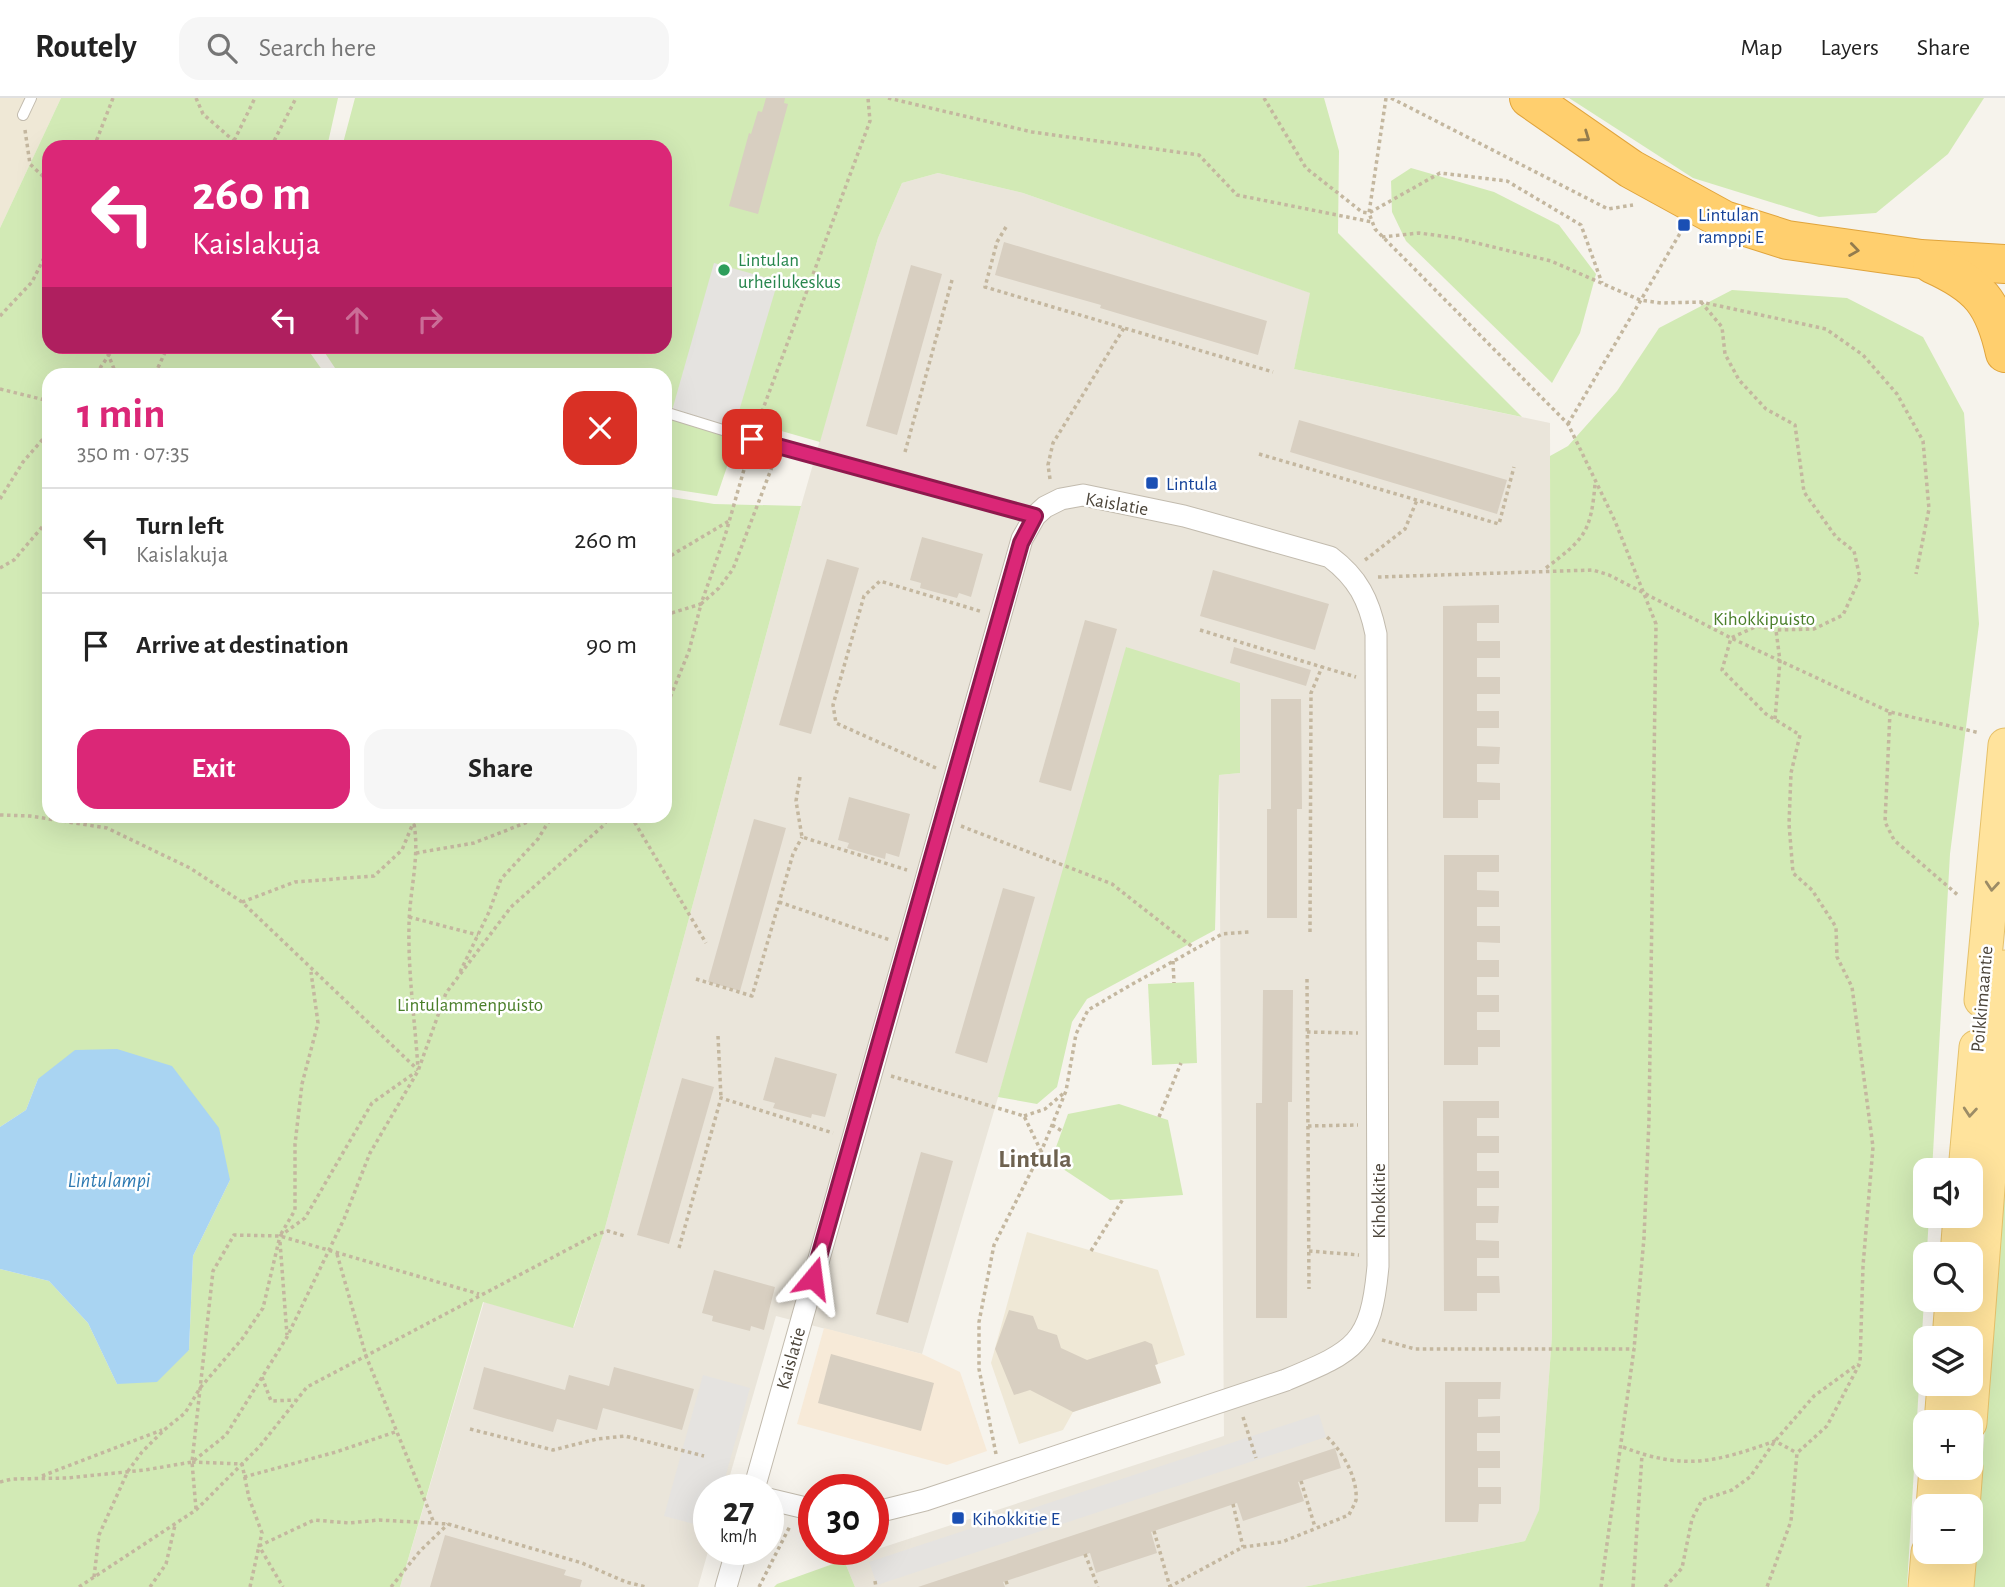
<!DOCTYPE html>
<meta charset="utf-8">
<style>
:root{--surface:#fff;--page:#f6f6f6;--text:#222;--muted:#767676;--line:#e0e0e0;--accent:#db2777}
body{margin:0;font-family:"Alegreya Sans",sans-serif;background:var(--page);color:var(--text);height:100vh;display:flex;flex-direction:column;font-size:26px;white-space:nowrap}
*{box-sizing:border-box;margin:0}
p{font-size:23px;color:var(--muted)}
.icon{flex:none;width:38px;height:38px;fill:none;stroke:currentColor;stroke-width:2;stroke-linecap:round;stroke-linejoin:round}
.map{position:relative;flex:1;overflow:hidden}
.details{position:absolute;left:42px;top:270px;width:630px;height:455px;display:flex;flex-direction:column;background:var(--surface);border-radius:21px;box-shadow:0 7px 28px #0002}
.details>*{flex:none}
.banner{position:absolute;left:42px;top:42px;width:630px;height:214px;border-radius:21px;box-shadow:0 7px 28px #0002;background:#db2777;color:#fff;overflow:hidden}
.tools{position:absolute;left:1913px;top:1060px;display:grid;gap:14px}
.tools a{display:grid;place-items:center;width:70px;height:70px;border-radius:14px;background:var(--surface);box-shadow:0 7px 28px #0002;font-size:35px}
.speed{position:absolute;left:693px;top:1376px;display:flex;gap:14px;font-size:35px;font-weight:700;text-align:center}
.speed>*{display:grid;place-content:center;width:91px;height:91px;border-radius:50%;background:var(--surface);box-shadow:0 7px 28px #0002;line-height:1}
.speed small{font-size:18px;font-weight:400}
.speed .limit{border:10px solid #d22;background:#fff;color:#111}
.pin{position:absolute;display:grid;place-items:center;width:60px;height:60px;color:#fff;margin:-30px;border-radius:14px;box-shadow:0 4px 10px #0006}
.me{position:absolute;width:77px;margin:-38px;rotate:16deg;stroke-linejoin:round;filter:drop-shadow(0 0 5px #0008)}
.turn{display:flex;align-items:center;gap:24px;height:147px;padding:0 35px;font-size:32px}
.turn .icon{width:91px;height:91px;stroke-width:2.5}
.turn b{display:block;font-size:49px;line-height:60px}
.lanes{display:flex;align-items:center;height:66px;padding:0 35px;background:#0003;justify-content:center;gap:35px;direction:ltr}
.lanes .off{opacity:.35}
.round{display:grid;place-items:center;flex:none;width:74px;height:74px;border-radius:21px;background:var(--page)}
.summary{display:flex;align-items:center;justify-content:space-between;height:119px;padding:0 35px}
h1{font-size:42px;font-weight:700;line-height:52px;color:var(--accent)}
.action{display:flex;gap:14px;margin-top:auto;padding:14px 35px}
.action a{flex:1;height:80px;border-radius:21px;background:var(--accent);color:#fff;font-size:28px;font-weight:700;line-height:80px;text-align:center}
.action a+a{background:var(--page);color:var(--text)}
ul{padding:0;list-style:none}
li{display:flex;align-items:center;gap:21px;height:105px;padding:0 35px;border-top:2px solid var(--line)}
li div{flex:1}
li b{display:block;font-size:26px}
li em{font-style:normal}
header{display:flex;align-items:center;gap:42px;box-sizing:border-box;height:98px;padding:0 35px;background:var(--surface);border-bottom:2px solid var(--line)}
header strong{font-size:33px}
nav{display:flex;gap:38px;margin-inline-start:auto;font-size:24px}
.search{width:490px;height:63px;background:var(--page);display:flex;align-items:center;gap:18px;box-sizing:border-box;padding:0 24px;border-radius:21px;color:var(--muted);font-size:26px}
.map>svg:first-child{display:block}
.residential{fill:#eae5da}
.commercial{fill:#f7ead8}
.education{fill:#efe8d6}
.green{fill:#d2eab5}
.parking{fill:#e5e3e0}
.water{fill:#a9d4f2}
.building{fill:#d8cfc1}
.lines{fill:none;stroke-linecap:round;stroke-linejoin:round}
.lane-casing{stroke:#c2bbae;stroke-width:12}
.street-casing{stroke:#c2bbae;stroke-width:23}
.primary-casing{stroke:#e6c16a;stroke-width:35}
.highway-casing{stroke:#e0a43c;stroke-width:40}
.path{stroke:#c4b79f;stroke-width:3.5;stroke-dasharray:3.5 3.5;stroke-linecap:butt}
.lane{stroke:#fff;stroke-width:10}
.street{stroke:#fff;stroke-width:21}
.primary{stroke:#ffe39c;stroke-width:33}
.highway{stroke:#ffcf6e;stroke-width:38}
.oneway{stroke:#937c4e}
.oneway2{stroke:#9c8c66}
.route-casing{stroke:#8e194d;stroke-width:18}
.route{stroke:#db2777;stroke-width:12}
.transit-dot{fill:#1a4fb4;stroke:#fff;stroke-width:2.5}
.leisure-dot{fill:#2e9e5b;stroke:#fff;stroke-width:2.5}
.labels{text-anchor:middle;stroke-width:5;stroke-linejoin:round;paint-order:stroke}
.transit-label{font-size:19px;fill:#164399;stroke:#fff;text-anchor:start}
.leisure-label{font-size:19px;fill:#27864d;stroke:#fff;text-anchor:start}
.street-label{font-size:19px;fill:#4b4439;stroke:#fff}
.park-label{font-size:19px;fill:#4a7f2a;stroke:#fff}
.water-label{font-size:21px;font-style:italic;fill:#2e7ab2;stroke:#fff}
.district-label{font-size:26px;font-weight:bold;fill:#6e6250;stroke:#fff}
</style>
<header>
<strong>Routely</strong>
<div class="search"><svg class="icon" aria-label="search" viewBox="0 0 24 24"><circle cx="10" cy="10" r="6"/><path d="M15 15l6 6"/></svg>Search here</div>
<nav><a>Map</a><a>Layers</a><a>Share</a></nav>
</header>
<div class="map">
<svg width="2005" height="1489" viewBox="0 0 2005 1489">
<rect width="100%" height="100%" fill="#f6f3ec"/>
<!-- residential -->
<path class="residential" d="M938,75L1023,95L1311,195L1294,271L1550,325L1552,1238L1539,1413L1525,1443L1304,1489H855L844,1462L1224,1338L1219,677L1240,675L1127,549L1031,888L922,1256L776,1218L726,1391H709V1450L698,1489H400L484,1204L574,1229L603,1137L801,408L878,140L902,85Z"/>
<!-- commercial -->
<path class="commercial" d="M824,1230L922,1256L960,1274L987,1353L947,1367L797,1326Z"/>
<!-- education -->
<g class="education">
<path d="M0,0H61L0,130Z"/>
<path d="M1027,1134L1158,1172L1185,1257L1155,1267L1161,1285L1073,1314L1063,1332L1019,1346L991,1265Z"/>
</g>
<!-- green -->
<g class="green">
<path d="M61,0H338L327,49H49V248L306,249L325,276H49V718H665V398L714,406L801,408L603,1137L573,1230L483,1204L400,1489H0V1171L49,1183L88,1225L117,1286L189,1252L193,1158L230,1082L38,981L26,1012L0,1029V130Z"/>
<path d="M355,0H1324L1339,53L1338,135L1522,319L1294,271L1310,195L1023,95L938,75L902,85L878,140L820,344L743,322L717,398L665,390V276H339L321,249L665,248V49H342Z"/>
<path d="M1569,0H1984L1948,56L1876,115L1819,119L1693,80Z"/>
<path d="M1411,70L1494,94L1559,127L1596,176L1580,235L1552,285L1406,143L1392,114L1391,83Z"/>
<path d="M1732,192L1847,200L1923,239L1964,315L1979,526L1950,756L1932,1073H1925V1118H1929L1907,1489H1304L1525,1443L1539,1412L1552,1238L1550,358L1568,348L1617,293L1659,230Z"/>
<path d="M1126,549L1240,585V675L1219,677L1215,832L1087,901L1072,924L1057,989L1037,1006L998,999Z"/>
<path d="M1194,884L1197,965L1152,967L1148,886Z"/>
<path d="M1119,1006L1168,1022L1183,1097L1110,1102L1051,1063L1068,1016Z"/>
<path d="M2005,1085V1489H1972Z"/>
<path d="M844,1462L855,1489H774L777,1486Z"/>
</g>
<!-- parking -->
<g class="parking">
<path d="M714,165L778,183L733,333L671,316Z"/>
<path d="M703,1277L750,1290L722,1391H709V1430L664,1418Z"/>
<path d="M1319,1316L1326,1339L877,1487L869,1464Z"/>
</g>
<!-- water -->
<path class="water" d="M117,951L172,968L219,1030L230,1082L193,1158L189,1252L157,1284L117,1286L88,1225L49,1183L0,1171V1029L26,1012L38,981L75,952Z"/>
<!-- building -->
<g class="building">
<path d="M766,0H785L784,5L788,6L758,116L729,108L749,35L751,36L758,13L762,14Z"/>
<path d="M1004,144L1267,223L1258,257L1100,210L1101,207L995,177Z"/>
<path d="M911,167L942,176L897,337L866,328Z"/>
<path d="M1299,322L1507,382L1497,416L1290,354Z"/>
<path d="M922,439L983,456L971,499L959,495L957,500L920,490L921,485L910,482Z"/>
<path d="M827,461L859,470L811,636L779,627Z"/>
<path d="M1213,472L1329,506L1315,552L1200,518Z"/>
<path d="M1499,507V525H1477V543H1500V560H1477V579H1500V596H1477V613H1499V630H1477V648L1500,649L1499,666H1477V684L1500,685V702H1478V720H1443V508Z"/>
<path d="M1085,522L1117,531L1071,693L1039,684Z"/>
<path d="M1234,549L1311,572L1306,588L1230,565Z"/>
<path d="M1271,601H1301L1302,711H1297V820H1267V711H1271Z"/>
<path d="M849,699L910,716L899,759L886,755L885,761L847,750L849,745L838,742Z"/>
<path d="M754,721L786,730L740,893L708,884Z"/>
<path d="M1444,757H1499V774H1477V792L1499,793V809H1477V828H1500V845L1477,844V862H1499V879H1477V897H1499V914H1477V932H1500V949H1478V967H1444Z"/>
<path d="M1003,790L1035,799L987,965L955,955Z"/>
<path d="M1263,892H1293L1292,1004H1288L1287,1220H1256V1005H1262Z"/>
<path d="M775,959L837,976L825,1019L812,1016L811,1020L773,1010L775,1005L763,1002Z"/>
<path d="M682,980L714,989L669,1146L637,1137Z"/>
<path d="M1443,1003H1499V1020H1477V1038H1499V1055H1477V1073H1499V1090H1477V1108H1499L1498,1125H1476V1142L1499,1143V1160H1477V1178H1499L1500,1195H1477V1213H1444Z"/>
<path d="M921,1054L953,1063L908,1225L876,1216Z"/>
<path d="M714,1172L775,1189L764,1232L751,1228L750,1233L712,1223L713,1218L702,1215Z"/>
<path d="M1009,1212L1033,1218L1038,1231L1057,1237L1061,1250L1087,1262L1145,1243L1152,1246L1158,1266L1155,1267L1161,1285L1073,1314L1030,1292L1014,1297L995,1251Z"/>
<path d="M831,1256L934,1285L921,1333L818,1305Z"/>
<path d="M484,1269L565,1292L569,1277L609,1288L614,1269L694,1291L682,1332L603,1310L597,1332L557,1321L553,1334L473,1311Z"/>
<path d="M1445,1284H1501L1500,1301H1478V1319L1500,1318V1335H1477V1353H1500V1370H1478V1389H1501V1406H1479L1478,1424H1445Z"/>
<path d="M1335,1350L1341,1370L1298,1384L1304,1403L1243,1423L1237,1405L1151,1434L1157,1455L1096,1475L1090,1455L1003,1484L1005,1489H918Z"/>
<path d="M445,1437L566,1472L564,1477L582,1482L580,1489H430Z"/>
</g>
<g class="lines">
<defs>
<g id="lane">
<path d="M23,17L31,0"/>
<path d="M671,316L752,341L1035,418"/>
</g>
<g id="street">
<path d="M754,1391L1022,441L1035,418L1045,409L1061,401L1083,397L1184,418L1330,459C1358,480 1369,502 1376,536L1378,1168C1371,1247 1355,1253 1286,1282L925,1402L873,1415"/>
<path d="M768,1401L814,1412"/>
<path d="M726,1489L737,1451"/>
</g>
<g id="primary">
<path d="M1981,902L2005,647"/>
<path d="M1965,1073L1976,949"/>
<path d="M1957,1157L1960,1118"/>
<path d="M1949,1241L1952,1202"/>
<path d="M1941,1325L1944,1286"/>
<path d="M1970,1325L2005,869"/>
<path d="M1933,1409L1936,1370"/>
<path d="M1963,1409L1966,1370"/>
<path d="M1925,1489L1928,1454"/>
<path d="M1957,1489L1960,1454"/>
</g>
<g id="highway">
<path d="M1529,0L1631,71L1724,122L1787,142L1921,161L2005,166"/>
<path d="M1932,166C1979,187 1994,205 2005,255"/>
</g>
</defs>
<!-- lane casing -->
<use href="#lane" class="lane-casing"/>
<!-- street casing -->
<use href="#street" class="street-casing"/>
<!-- primary casing -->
<use href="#primary" class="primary-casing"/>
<!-- highway casing -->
<use href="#highway" class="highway-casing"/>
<!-- path -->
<g class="path">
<path d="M196,0L203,16L234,43"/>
<path d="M888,0L1032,34L1199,57L1237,97L1372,124"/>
<path d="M1264,0L1306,70L1362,114L1369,115L1440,75L1507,83L1581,127L1602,185"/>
<path d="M1386,0L1369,115L1375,131L1568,326L1615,423L1656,526L1649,1022L1644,1140L1634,1251L1601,1489"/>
<path d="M1391,0L1608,111L1633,107"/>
<path d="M25,32L30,66L49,84"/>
<path d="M94,49L113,0"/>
<path d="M231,49L255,0"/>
<path d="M271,49L296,0"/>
<path d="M1006,129L997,144L985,189L1273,274"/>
<path d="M1382,139L1419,135L1456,140L1551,163L1640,202L1661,205L1701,204L1826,231L1863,257L1897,296L1923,343L1929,411L1916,476"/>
<path d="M1701,204L1722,229L1725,256L1739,282L1766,311L1795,327L1804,394L1836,439L1854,453L1860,480L1843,517L1814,531L1775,532L1757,528L1731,540L1722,572L1766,616L1800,637L1791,675L1789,726L1793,775L1812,792L1836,829L1837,859L1852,889L1873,1049L1863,1168L1860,1265L1827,1328L1797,1355L1791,1423L1767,1489"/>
<path d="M0,218L32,184L49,150"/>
<path d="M105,248L116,276"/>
<path d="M96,276L115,248"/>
<path d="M155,276L168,248"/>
<path d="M0,291L49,303"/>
<path d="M1568,326L1682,132"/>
<path d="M757,327L870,23L868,0"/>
<path d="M905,354L952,182"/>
<path d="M1259,356L1499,426L1514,369"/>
<path d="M1050,381L1048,367L1053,345L1124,230"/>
<path d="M0,401L23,364L49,334"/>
<path d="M665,461L729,423"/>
<path d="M1365,462L1405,431L1417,402"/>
<path d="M0,470L14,462L49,421"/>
<path d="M1546,470C1584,441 1591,435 1595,386"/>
<path d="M1378,479L1593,472L1609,477L1731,540L1890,614L1980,635"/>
<path d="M665,517L701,506L725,438L749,354"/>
<path d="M1200,532L1322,569"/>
<path d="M665,612L689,553L701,506L719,490L733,471L775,361"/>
<path d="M1890,614L1885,724L1894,742L1959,798"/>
<path d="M1775,621L1780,563L1776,532"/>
<path d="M936,670L836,625L833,607L864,498L880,483L983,514"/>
<path d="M800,679L796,703L802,739L907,772"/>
<path d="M0,717L30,718L107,730L190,770L242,804L418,972"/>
<path d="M631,718L706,845"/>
<path d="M414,726C420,760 409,795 409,829C408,876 415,923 418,971"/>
<path d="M961,728L1112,786L1195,851"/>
<path d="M416,755L474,745L543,718"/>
<path d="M242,804L295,784L374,778L402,752L416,718"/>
<path d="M779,804L890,842"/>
<path d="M409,819L478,837"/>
<path d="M1310,834L1311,595L1322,569L1356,579"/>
<path d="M1173,863L1174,885"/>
<path d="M460,874L489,814L501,781L538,741L552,718"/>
<path d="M696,881L752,898L793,756L802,739"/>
<path d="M1307,881L1309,1191"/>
<path d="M1307,934L1358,935"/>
<path d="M718,938L721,1000"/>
<path d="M891,978L1024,1018L1041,1053"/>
<path d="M1024,1018L1045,1011L1064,995"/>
<path d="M1159,1019L1181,965"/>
<path d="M1052,1027L1062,1033"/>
<path d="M1308,1028L1358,1027"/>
<path d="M281,1136L295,1112V1046L302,986L318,925L311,874"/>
<path d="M280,1144L287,1237"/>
<path d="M679,1150L721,1000L833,1035"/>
<path d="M1091,1153L1123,1101"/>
<path d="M1309,1153L1359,1157"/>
<path d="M337,1156L366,1258L434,1425"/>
<path d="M1382,1242L1415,1251H1634"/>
<path d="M262,1279L271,1303L295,1302"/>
<path d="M1243,1319L1256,1360"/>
<path d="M470,1331L553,1352L597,1341L625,1338L704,1358"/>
<path d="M1623,1349C1684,1373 1716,1364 1775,1343L1797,1355"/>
<path d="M996,1356L979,1271V1224L994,1147L1041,1054L1066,993L1076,936L1088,912L1129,888L1222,836L1250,834"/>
<path d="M192,1364L242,1366L249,1400L262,1435L259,1448L283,1489"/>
<path d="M42,1378L162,1332"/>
<path d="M244,1379L336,1354L395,1334"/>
<path d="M1301,1383L1315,1429"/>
<path d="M0,1384L12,1381L67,1380L145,1372L192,1364L226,1337L287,1239L344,1121L370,1055L418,973L446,895L511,809L604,727L609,718"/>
<path d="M1233,1406L1243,1449"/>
<path d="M196,1411L192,1364L213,1173L234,1137L280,1138L479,1196"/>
<path d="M448,1426L582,1465L626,1484L646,1489"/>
<path d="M1154,1433L1170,1489"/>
<path d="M1085,1456L1098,1489"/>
<path d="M94,1479L99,1437L128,1373L142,1354L164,1332L185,1315L200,1290L242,1241L263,1210L280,1138L305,1120L372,1005L416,974"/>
<path d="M875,1483L876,1489"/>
<path d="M1006,1483L1008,1489"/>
<path d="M79,1489L196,1412L260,1348L307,1289L597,1136L608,1133L625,1138"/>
<path d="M150,1489L166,1466L175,1427"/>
<path d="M250,1489L259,1448L314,1422L349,1425L379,1422L448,1426"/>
<path d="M391,1489L420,1453L448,1426"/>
<path d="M759,1489L790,1428"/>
<path d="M1169,1489L1243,1449L1282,1444L1349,1417C1351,1412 1355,1406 1356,1402C1358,1379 1341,1351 1325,1337"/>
<path d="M1633,1489L1642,1357"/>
<path d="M1665,1489L1682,1470L1692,1421L1702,1402L1732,1392L1750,1379L1775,1343L1814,1298L1858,1266"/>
</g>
<!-- lane -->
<use href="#lane" class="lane"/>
<!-- street -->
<use href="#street" class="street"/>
<!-- primary -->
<use href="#primary" class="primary"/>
<!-- highway -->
<use href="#highway" class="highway"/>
</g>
<!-- one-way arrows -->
<defs><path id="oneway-chevron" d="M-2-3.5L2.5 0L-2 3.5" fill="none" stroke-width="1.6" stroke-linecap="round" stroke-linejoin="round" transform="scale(1.75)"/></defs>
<g class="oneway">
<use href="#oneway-chevron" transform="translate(1585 39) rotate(35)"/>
<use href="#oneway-chevron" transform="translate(1854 152) rotate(8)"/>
</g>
<g class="oneway2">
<use href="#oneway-chevron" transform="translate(1992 788) rotate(95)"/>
<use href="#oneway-chevron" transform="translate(1970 1014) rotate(95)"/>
</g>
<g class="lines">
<defs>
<path id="route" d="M752,341L1035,418L1021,445L813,1180"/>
</defs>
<!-- route casing -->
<use href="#route" class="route-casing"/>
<!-- route -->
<use href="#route" class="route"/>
</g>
<!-- markers -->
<g class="transit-dot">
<rect x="1677" y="120" width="14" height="14" rx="3.5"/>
<rect x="1145" y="378" width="14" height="14" rx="3.5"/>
<rect x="951" y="1413" width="14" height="14" rx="3.5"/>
</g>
<circle class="leisure-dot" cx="724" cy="172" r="7"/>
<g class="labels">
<!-- transit labels -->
<g class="transit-label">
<text x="1698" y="123">Lintulan<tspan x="1698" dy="22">ramppi E</tspan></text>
<text x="1166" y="392">Lintula</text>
<text x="972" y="1427">Kihokkitie E</text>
</g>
<!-- leisure labels -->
<g class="leisure-label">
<text x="738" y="168">Lintulan<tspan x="738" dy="22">urheilukeskus</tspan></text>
</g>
<!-- street labels -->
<g class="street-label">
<text transform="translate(1117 405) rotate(10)" y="7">Kaislatie</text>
<text transform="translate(1981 901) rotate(-85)" y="7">Poikkimaantie</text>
<text transform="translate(1378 1103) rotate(-90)" y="7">Kihokkitie</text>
<text transform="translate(790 1260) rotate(-74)" y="7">Kaislatie</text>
</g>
<!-- park labels -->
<g class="park-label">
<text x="1764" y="527">Kihokkipuisto</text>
<text x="470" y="913">Lintulammenpuisto</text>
</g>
<!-- water labels -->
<g class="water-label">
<text x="109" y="1089">Lintulampi</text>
</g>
<!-- district labels -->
<g class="district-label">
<text x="1035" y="1069">Lintula</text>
</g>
</g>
</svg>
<div class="tools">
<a><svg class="icon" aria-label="sound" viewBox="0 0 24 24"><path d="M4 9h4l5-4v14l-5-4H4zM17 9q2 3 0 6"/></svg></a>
<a><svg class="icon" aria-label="search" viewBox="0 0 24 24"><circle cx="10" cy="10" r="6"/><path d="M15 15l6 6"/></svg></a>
<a><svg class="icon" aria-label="layers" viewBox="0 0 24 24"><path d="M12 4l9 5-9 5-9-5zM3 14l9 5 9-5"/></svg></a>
<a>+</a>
<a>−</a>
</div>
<div class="speed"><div>27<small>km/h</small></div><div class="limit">30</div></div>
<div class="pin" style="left:752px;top:341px;background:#d93025"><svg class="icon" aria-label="arrive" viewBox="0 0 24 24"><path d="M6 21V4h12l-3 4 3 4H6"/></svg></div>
<svg class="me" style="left:813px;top:1180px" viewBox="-20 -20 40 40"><path d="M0-17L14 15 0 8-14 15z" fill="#db2777" stroke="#fff" stroke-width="4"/></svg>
<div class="banner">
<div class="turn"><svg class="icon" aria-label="left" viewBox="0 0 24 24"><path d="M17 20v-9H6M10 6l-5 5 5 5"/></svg><div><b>260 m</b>Kaislakuja</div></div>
<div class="lanes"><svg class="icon" aria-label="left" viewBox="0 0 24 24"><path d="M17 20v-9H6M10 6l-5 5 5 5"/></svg><svg class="icon off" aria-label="ahead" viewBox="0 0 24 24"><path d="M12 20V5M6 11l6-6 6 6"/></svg><svg class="icon off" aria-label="right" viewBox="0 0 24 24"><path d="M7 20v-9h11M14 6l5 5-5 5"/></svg></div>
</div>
<section class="details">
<div class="summary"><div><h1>1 min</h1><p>350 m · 07:35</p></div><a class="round" style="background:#d93025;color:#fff"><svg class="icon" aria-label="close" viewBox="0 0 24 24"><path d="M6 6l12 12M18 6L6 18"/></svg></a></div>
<ul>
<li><svg class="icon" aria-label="left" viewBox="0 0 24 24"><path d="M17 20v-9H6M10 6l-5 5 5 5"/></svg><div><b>Turn left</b><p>Kaislakuja</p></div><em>260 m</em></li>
<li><svg class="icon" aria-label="arrive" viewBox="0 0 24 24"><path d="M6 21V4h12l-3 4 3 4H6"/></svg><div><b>Arrive at destination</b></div><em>90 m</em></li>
</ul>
<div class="action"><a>Exit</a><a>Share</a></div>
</section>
</div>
